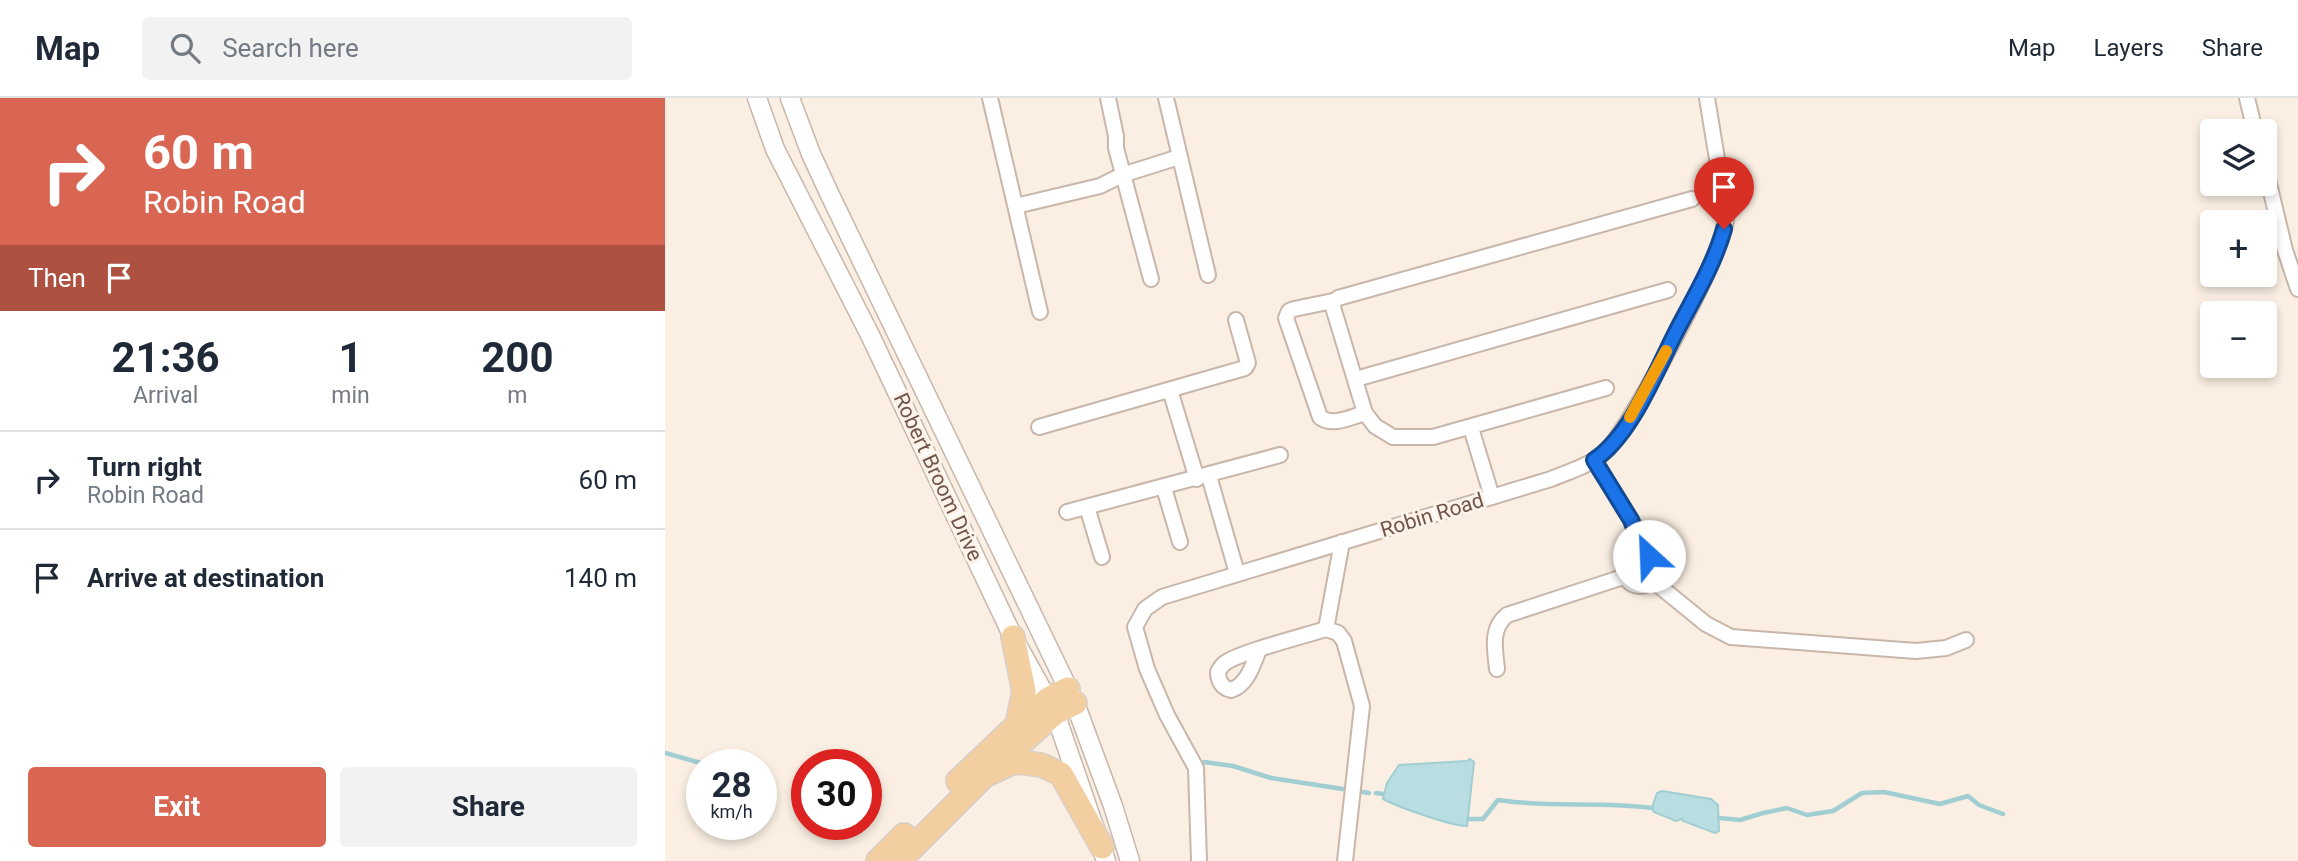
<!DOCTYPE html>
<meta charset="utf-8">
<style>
:root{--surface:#fff;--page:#f2f2f3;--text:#1f2937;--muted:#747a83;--line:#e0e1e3;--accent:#d96652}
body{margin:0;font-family:Roboto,sans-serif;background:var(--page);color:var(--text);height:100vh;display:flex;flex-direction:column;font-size:26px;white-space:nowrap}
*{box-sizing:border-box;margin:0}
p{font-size:23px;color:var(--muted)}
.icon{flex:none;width:38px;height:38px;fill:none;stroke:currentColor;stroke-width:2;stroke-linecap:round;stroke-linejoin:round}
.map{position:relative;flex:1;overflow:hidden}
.panel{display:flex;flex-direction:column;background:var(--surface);width:665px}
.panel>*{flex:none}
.hud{background:#d96652;color:#fff;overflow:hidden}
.tools{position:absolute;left:1535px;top:21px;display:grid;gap:14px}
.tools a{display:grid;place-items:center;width:77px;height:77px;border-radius:7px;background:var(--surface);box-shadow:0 4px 10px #0003;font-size:35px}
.speed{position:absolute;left:21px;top:651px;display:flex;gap:14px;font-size:35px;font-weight:700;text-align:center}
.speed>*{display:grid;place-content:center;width:91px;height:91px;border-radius:50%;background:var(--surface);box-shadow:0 4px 10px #0003;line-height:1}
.speed small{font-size:18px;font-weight:400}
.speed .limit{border:10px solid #d22;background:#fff;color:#111}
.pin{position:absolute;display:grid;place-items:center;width:60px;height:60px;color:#fff;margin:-72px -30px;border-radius:50% 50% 50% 0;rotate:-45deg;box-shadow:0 0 7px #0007}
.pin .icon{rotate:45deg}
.me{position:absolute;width:77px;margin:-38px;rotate:335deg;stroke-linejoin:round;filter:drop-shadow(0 0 5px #0008)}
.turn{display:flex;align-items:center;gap:24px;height:147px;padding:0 28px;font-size:32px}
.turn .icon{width:91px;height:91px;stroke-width:2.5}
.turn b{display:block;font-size:49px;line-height:60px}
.then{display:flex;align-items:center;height:66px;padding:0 28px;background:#0003;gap:14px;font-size:26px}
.eta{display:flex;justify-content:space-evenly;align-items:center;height:119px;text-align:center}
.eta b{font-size:42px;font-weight:700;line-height:49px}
.button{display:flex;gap:14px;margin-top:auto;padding:14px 28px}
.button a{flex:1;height:80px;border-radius:7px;background:var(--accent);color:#fff;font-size:28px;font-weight:700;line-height:80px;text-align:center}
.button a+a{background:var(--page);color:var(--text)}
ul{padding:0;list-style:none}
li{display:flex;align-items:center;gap:21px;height:98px;padding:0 28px;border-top:2px solid var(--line)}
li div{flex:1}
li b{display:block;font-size:26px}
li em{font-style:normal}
header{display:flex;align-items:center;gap:42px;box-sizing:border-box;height:98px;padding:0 35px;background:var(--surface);border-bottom:2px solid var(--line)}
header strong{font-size:33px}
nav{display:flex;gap:38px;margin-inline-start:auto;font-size:24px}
.search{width:490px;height:63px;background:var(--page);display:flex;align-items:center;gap:18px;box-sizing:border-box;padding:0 24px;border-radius:7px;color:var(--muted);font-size:26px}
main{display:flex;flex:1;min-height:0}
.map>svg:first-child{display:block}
.water{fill:#b9dee1;stroke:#a0ced2;stroke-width:2}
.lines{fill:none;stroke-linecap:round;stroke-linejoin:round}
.stream{stroke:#a0ced2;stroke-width:4.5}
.minor-casing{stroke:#c9b6aa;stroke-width:18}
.tertiary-casing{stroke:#c9b6aa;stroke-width:21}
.primary-casing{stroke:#d7cfcd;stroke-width:26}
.minor{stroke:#fff;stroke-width:14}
.tertiary{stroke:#fff;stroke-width:18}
.primary{stroke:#f3cea0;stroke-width:23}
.route-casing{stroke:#114b97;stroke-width:18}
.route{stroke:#1a73e8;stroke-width:12}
.slow{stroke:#f59e0b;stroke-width:12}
.labels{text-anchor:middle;stroke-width:6;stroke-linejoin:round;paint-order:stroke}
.street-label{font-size:21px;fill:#6f554b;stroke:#fdf3e8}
</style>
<header>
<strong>Map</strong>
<div class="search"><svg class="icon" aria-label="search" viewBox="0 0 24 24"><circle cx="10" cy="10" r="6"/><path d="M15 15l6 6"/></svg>Search here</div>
<nav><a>Map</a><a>Layers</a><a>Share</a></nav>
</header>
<main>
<section class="panel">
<div class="hud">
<div class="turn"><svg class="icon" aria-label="right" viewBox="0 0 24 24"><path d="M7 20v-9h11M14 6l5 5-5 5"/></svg><div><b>60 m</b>Robin Road</div></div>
<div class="then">Then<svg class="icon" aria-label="arrive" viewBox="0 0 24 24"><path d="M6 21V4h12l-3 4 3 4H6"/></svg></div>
</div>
<div class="eta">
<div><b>21:36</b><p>Arrival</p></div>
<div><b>1</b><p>min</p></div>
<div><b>200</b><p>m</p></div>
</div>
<ul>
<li><svg class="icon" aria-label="right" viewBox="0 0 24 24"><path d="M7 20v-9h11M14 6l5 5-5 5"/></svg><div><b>Turn right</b><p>Robin Road</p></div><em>60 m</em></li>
<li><svg class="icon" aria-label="arrive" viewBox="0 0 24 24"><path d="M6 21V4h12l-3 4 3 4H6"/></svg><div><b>Arrive at destination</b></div><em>140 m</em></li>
</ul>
<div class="button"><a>Exit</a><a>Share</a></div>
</section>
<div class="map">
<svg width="1633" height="763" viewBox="0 0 1633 763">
<rect width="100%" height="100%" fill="#faefe2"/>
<!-- water -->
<g class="water">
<path d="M805,661L809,664L802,728C786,728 733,709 718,701L722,685L734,667L802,663Z"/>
<path d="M997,693L1046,701L1053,707L1054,733L1050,735L1018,723L1017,721L1011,723L989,714L987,710L992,695Z"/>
</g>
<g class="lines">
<!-- stream -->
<g class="stream">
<path d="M0,655L43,667"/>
<path d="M539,664L568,668L606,680L704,695"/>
<path d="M711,695L718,696"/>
<path d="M1054,720L1075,722L1098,715L1122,710L1142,717L1168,713L1197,695L1219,694L1275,706L1303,698L1314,707L1338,716"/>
<path d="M803,721H818L833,702C884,710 936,703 987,710"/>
</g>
<defs>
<g id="minor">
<path d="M325,0L375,214"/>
<path d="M443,0L451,38V50L486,181"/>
<path d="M501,0L543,177"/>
<path d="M1582,0L1590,33"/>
<path d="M1600,69L1620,152L1633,191"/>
<path d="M351,108L435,88L457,77L514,59"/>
<path d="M668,203L629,211L624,213L621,220L655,319C667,329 686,319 700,315"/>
<path d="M691,281L1003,192"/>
<path d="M941,290L768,339H728L710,328L700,315L667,206L673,200L1027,101"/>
<path d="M505,292L532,381"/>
<path d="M374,329L580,270L583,265L571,222"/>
<path d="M806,330L827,399"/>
<path d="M929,362L970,428L979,456"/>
<path d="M544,378L572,475"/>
<path d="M499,390L515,444"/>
<path d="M422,409L437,459"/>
<path d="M402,414L615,357"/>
<circle cx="975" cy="472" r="16"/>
<path d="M987,482L1041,526L1066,539L1251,553L1281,550L1301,542"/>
<path d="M661,531L677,444"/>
<path d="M594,552C588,567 582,587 566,592C557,590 553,583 553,574C555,570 556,568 560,565C575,554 639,538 661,531L673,535L679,543L697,608L680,763"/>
<path d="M832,571C830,551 825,531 842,517L961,478"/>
<path d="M534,763L531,670L502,617L482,571L470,529L480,511L497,499L886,381C905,373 927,367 942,352C967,326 1059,155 1061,121C1061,105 1057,89 1054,73C1050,49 1046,24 1042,0"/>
</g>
<g id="tertiary">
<path d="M92,0L110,51L205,237L348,539L390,615L441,763"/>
<path d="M125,0L146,56L165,97L410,605L448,708L465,763"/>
</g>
<g id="primary">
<path d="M360,620L383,601L403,591"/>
<path d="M338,661L390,615L410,605"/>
<path d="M293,683L352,627L359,593L348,539"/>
<path d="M213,763L239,737"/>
<path d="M234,763L319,678L344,666L355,664L376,667L396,676L437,749"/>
</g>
</defs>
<!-- minor casing -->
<use href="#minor" class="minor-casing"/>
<!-- tertiary casing -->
<use href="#tertiary" class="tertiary-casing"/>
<!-- primary casing -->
<use href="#primary" class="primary-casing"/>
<!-- minor -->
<use href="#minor" class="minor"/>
<!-- tertiary -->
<use href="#tertiary" class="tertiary"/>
<!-- primary -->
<use href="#primary" class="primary"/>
</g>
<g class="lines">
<defs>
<path id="route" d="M984,458L979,456L966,422L929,362C966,338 991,273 1011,234C1028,201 1049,167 1059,131"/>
</defs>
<!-- route casing -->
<use href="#route" class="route-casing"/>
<!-- route -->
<use href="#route" class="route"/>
<!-- slow -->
<path class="slow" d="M965,319L1001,253"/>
</g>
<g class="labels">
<!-- street labels -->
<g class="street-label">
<text transform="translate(273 379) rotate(65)" y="7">Robert Broom Drive</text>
<text transform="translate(767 417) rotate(-17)" y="7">Robin Road</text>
</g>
</g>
</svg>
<div class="tools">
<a><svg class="icon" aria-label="layers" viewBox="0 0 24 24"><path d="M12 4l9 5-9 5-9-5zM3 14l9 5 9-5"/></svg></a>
<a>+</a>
<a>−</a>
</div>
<div class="speed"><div>28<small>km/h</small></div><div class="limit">30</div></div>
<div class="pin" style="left:1059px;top:131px;background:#d93025"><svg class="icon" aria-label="arrive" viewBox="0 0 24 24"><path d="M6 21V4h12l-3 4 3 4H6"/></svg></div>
<svg class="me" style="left:984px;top:458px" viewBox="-20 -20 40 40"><circle r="19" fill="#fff"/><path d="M0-13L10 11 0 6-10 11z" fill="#1a73e8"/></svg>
</div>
</main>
